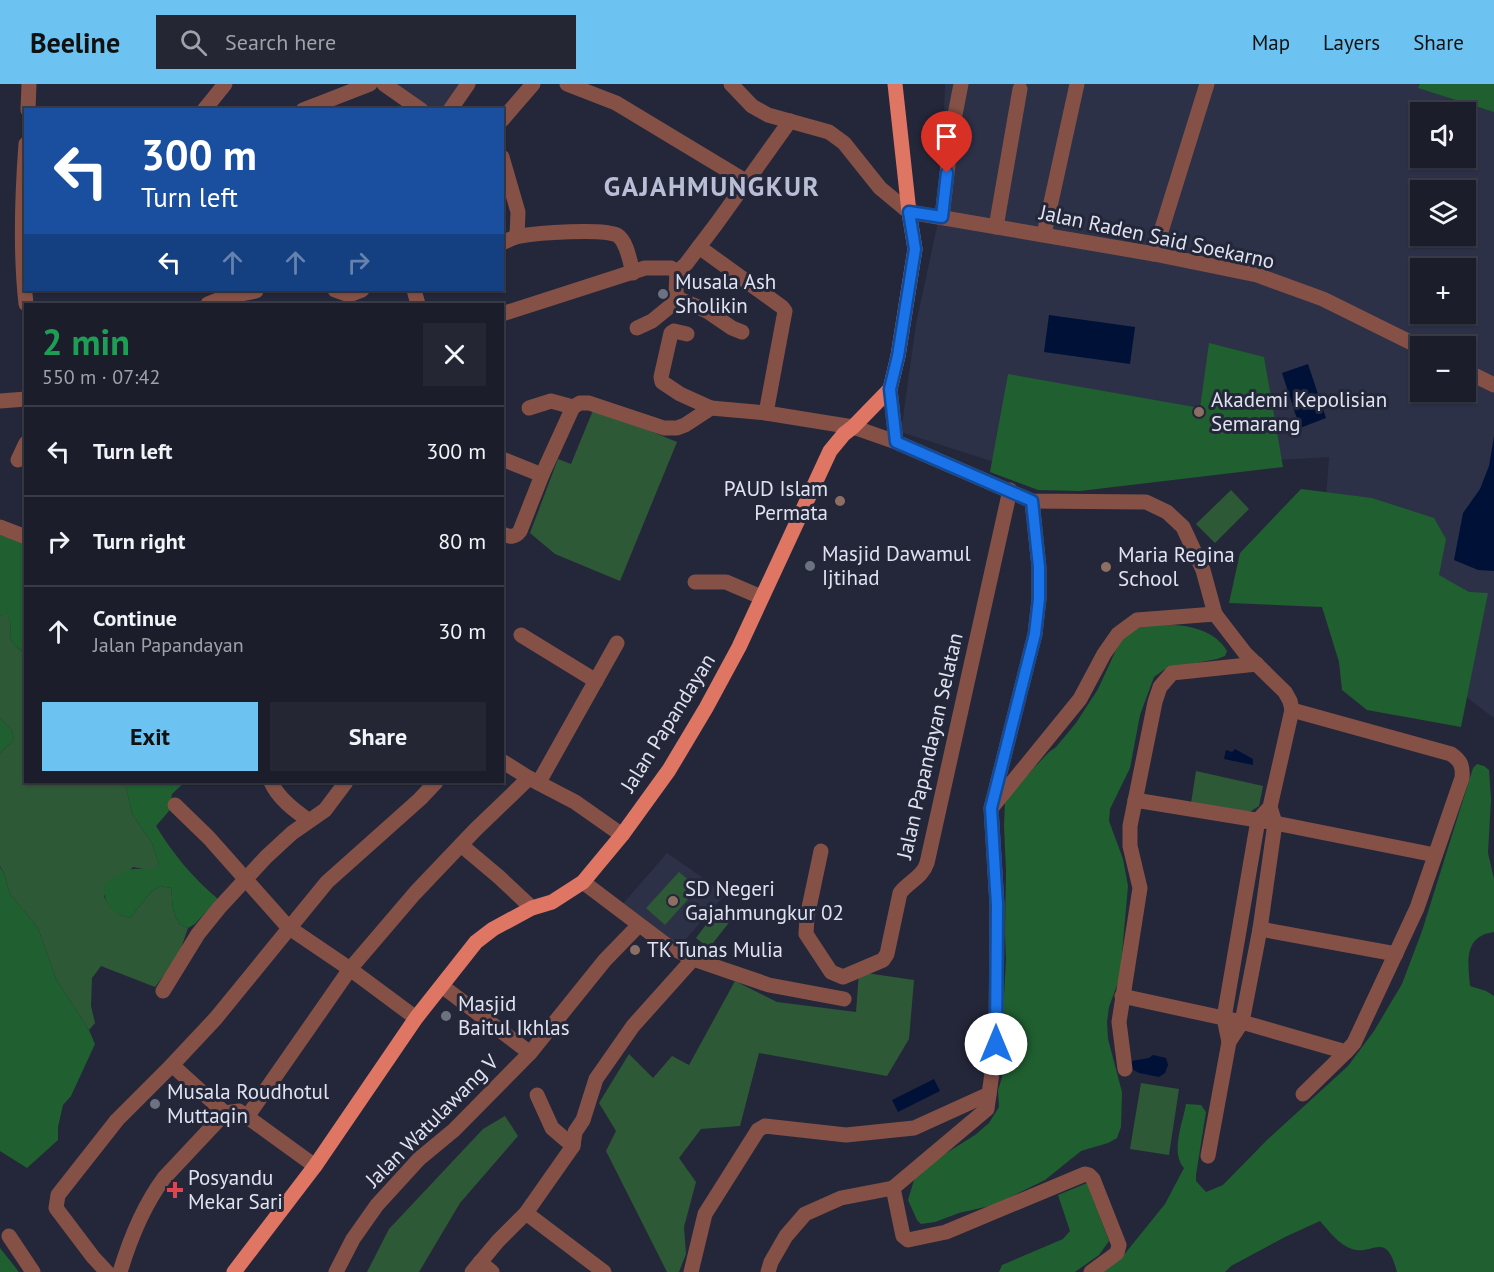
<!DOCTYPE html>
<meta charset="utf-8">
<style>
:root{--surface:#1b1d2b;--page:#242633;--text:#f1f3f6;--muted:#a0a2a9;--line:#393b47;--accent:#6cc3f2}
body{margin:0;font-family:"PT Sans",sans-serif;background:var(--page);color:var(--text);height:100vh;display:flex;flex-direction:column;font-size:22px;white-space:nowrap}
*{box-sizing:border-box;margin:0}
p{font-size:20px;color:var(--muted)}
.icon{flex:none;width:33px;height:33px;fill:none;stroke:currentColor;stroke-width:2;stroke-linecap:round;stroke-linejoin:round}
.map{position:relative;flex:1;overflow:hidden}
.sheet{position:absolute;left:24px;top:219px;width:480px;height:480px;display:flex;flex-direction:column;background:var(--surface);border-radius:0px;box-shadow:0 2px 4px #0004,0 0 0 2px var(--line)}
.sheet>*{flex:none}
.top-card{position:absolute;left:24px;top:24px;width:480px;height:183px;border-radius:0px;box-shadow:0 2px 4px #0004,0 0 0 2px var(--line);background:#1a4fa0;color:#fff;overflow:hidden}
.buttons{position:absolute;left:1410px;top:18px;display:grid;gap:12px}
.buttons a{display:grid;place-items:center;width:66px;height:66px;border-radius:0px;background:var(--surface);box-shadow:0 2px 4px #0004,0 0 0 2px var(--line);font-size:30px}
.pin{position:absolute;display:grid;place-items:center;width:51px;height:51px;color:#fff;margin:-62px -26px;border-radius:50% 50% 50% 0;rotate:-45deg;box-shadow:0 0 6px #0007}
.pin .icon{rotate:45deg}
.me{position:absolute;width:66px;margin:-33px;rotate:0deg;stroke-linejoin:round;filter:drop-shadow(0 0 4px #0008)}
.turn{display:flex;align-items:center;gap:21px;height:126px;padding:0 18px;font-size:27px}
.turn .icon{width:78px;height:78px;stroke-width:2.5}
.turn b{display:block;font-size:42px;line-height:51px}
.lanes{display:flex;align-items:center;height:57px;padding:0 18px;background:#0003;justify-content:center;gap:30px;direction:ltr}
.lanes .off{opacity:.35}
.round{display:grid;place-items:center;flex:none;width:63px;height:63px;border-radius:0px;background:var(--page)}
.headline{display:flex;align-items:center;justify-content:space-between;height:102px;padding:0 18px}
h1{font-size:36px;font-weight:700;line-height:45px;color:#1e9e55}
.cta{display:flex;gap:12px;margin-top:auto;padding:12px 18px}
.cta a{flex:1;height:69px;border-radius:0px;background:var(--accent);color:#111;font-size:24px;font-weight:700;line-height:69px;text-align:center}
.cta a+a{background:var(--page);color:var(--text)}
ul{padding:0;list-style:none}
li{display:flex;align-items:center;gap:18px;height:90px;padding:0 18px;border-top:2px solid var(--line)}
li div{flex:1}
li b{display:block;font-size:22px}
li em{font-style:normal}
header{display:flex;align-items:center;gap:36px;box-sizing:border-box;height:84px;padding:0 30px;background:var(--accent);color:#111}
header strong{font-size:28px}
nav{display:flex;gap:33px;margin-inline-start:auto;font-size:21px}
.search{width:420px;height:54px;background:var(--page);display:flex;align-items:center;gap:15px;box-sizing:border-box;padding:0 21px;border-radius:0px;color:var(--muted);font-size:22px}
.map>svg:first-child{display:block}
.built{fill:#2c3147;fill-rule:evenodd}
.green{fill:#2e5936}
.forest{fill:#205f30}
.water{fill:#001137}
.lines{fill:none;stroke-linecap:round;stroke-linejoin:round}
.minor{stroke:#855147;stroke-width:15}
.major{stroke:#df7563;stroke-width:15}
.route-casing{stroke:#114b97;stroke-width:15}
.route{stroke:#1a73e8;stroke-width:10}
.worship-dot{fill:#6b7280;stroke:#242739;stroke-width:2}
.education-dot{fill:#8d6e63;stroke:#242739;stroke-width:2}
.health-dot{fill:#e0444e;stroke:#242739;stroke-width:2}
.labels{text-anchor:middle;stroke-width:6;stroke-linejoin:round;paint-order:stroke}
.street-label{font-size:21px;fill:#e0e3ef;stroke:#242739}
.poi-label{font-size:21px;fill:#e0e3ef;stroke:#242739;text-anchor:start}
.district-label{font-size:27px;font-weight:bold;letter-spacing:1.5px;fill:#b9bed6;stroke:#242739}
</style>
<header>
<strong>Beeline</strong>
<div class="search"><svg class="icon" aria-label="search" viewBox="0 0 24 24"><circle cx="10" cy="10" r="6"/><path d="M15 15l6 6"/></svg>Search here</div>
<nav><a>Map</a><a>Layers</a><a>Share</a></nav>
</header>
<div class="map">
<svg width="1494" height="1188" viewBox="0 0 1494 1188">
<rect width="100%" height="100%" fill="#242739"/>
<!-- built -->
<g class="built">
<path d="M393,0H467L447,26L429,25Z"/>
<path d="M945,0H1494V634L1438,592L1326,415L1329,373L1034,391L901,348L916,240L941,124ZM1420,28H1466V74H1420ZM1420,106H1466V152H1420ZM1420,184H1466V230H1420ZM1420,262H1466V308H1420Z"/>
<path d="M667,769L706,796L724,812L677,865L621,822Z"/>
</g>
<!-- green -->
<g class="green">
<path d="M594,324L677,358L620,497L555,470L530,449L558,375L571,380Z"/>
<path d="M1231,406L1249,425L1215,459L1196,440Z"/>
<path d="M7,528C17,550 0,553 25,569L26,698H125L132,730L152,759L159,780L154,787L133,783L104,812C110,826 116,830 130,834L151,808L160,802L171,804C173,818 171,840 188,844L178,873L155,903L101,882L92,894L91,922L95,939L89,946L56,895L38,844L10,810L4,789L0,782V669L14,656L12,646L0,634V532Z"/>
<path d="M1196,687L1263,702L1259,722L1248,729L1191,719Z"/>
<path d="M679,788L698,804L665,841L646,824Z"/>
<path d="M717,826L731,836L709,864L696,854Z"/>
<path d="M859,888L914,896L909,955L887,992L759,969L740,1042L701,1045L679,1074L696,1098L684,1143L686,1170L679,1188H667L606,1067L616,1047L599,1019L629,970L653,994L672,972L689,981L735,897L777,918L856,928Z"/>
<path d="M1141,999L1179,1005L1169,1071L1130,1065Z"/>
<path d="M505,1032L518,1052L460,1119L419,1188H367L389,1145L483,1045Z"/>
</g>
<!-- forest -->
<g class="forest">
<path d="M1420,0H1494V28L1418,4Z"/>
<path d="M1209,259L1264,273L1283,383L1080,407L1038,406L990,388L1008,290L1200,324Z"/>
<path d="M1301,405L1372,414L1434,434L1446,455L1439,491L1469,508L1488,509L1461,643L1367,626L1342,606L1339,578L1322,523L1229,519L1240,469Z"/>
<path d="M0,451L25,459V569C0,553 17,550 7,529L0,532Z"/>
<path d="M1140,540C1169,540 1210,538 1227,567L1225,572L1217,575L1165,585L1154,593L1140,631L1130,684L1110,725L1109,737L1123,775L1128,802L1120,893L1109,923L1107,938L1108,955L1122,1008L1121,1043L1117,1054L1108,1059L1081,1067L1045,1096L994,1121L959,1129L935,1138L921,1140L917,1136L908,1116L914,1096L940,1073L975,1051L989,1039L999,1023L998,1006L1003,990L1001,968L1006,875L1005,850L1006,787L1004,742L1005,718L1014,705L1049,668L1056,663L1076,639L1098,605L1116,566L1127,549Z"/>
<path d="M0,634L12,646L14,656L0,669Z"/>
<path d="M1477,680L1484,682L1489,686L1491,715L1488,769L1494,795V848C1463,852 1468,879 1470,902L1486,907L1494,912V1188H1397C1386,1145 1373,1172 1352,1165C1339,1161 1329,1147 1320,1137L1285,1153L1231,1182L1225,1188H1101L1123,1172L1165,1120L1184,1084C1170,1069 1183,1038 1186,1020L1201,1021L1206,1028L1196,1091V1097L1206,1108L1223,1101L1267,1056L1348,982L1374,947L1402,900L1422,847L1473,684Z"/>
<path d="M125,698H185L172,710L169,727L156,742C173,770 193,794 218,815L195,840L188,844C171,840 173,818 171,804L160,802L151,808L130,834C111,829 104,821 104,801C123,784 130,783 154,786L159,780L152,759L132,730Z"/>
<path d="M0,783L4,789L10,810L38,844L56,895L89,946L95,960L71,1012L63,1021L58,1043V1056L27,1084L0,1067Z"/>
<path d="M1087,1099L1109,1157L1099,1171L1075,1188H999L1002,1181L1063,1155L1070,1147L1058,1111Z"/>
<path d="M0,1164L19,1188H0Z"/>
</g>
<!-- water -->
<g class="water">
<path d="M1049,231L1135,243L1130,280L1044,268Z"/>
<path d="M1308,280L1326,334L1300,344L1282,289Z"/>
<path d="M1494,352V487L1478,486L1454,476L1463,429L1480,405L1489,382Z"/>
<path d="M1235,665L1253,675V681L1224,675L1226,666L1232,668Z"/>
<path d="M1153,971L1166,974L1168,981L1165,989L1159,993L1139,989L1130,984L1131,977L1149,974Z"/>
<path d="M934,995L940,1007L898,1028L892,1016Z"/>
</g>
<g class="lines">
<!-- minor -->
<g class="minor">
<path d="M384,0L421,26"/>
<path d="M567,0L616,19L747,98"/>
<path d="M731,0L752,22L768,31L829,48L844,59L880,104L909,128L1154,170L1257,191L1323,215L1420,263"/>
<path d="M28,26L29,0"/>
<path d="M204,26L225,0"/>
<path d="M303,26L370,0"/>
<path d="M450,26L468,0"/>
<path d="M502,36L533,0"/>
<path d="M26,60C22,113 20,167 26,220"/>
<path d="M502,73L518,128L517,152"/>
<path d="M942,133L952,46L961,0"/>
<path d="M996,143L1020,5"/>
<path d="M1044,150L1077,0"/>
<path d="M502,159C508,156 514,153 520,152C537,149 602,144 617,151C627,157 630,178 633,189"/>
<path d="M699,163L782,223L785,227L766,329"/>
<path d="M1154,170L1207,0"/>
<path d="M677,188L676,209L679,215L707,227L732,244L742,248"/>
<path d="M335,206L349,211L362,206"/>
<path d="M414,206L418,220"/>
<path d="M208,220L225,213L256,207"/>
<path d="M502,230L645,184H671L677,188L686,180L717,139L790,37"/>
<path d="M637,244L652,237L679,215"/>
<path d="M687,250L674,247L671,249L661,293L662,298L680,310L711,324"/>
<path d="M1466,287L1494,301"/>
<path d="M890,305L896,358"/>
<path d="M0,317L26,315"/>
<path d="M529,324L551,317L573,323"/>
<path d="M502,375L542,391"/>
<path d="M18,376L26,359"/>
<path d="M0,443L26,453"/>
<path d="M502,450C510,453 515,454 520,447L542,391L573,323L580,319H589L664,344H677L685,341L711,324L766,329L853,343L896,358L1032,417L1146,418L1167,428L1183,443L1203,486L1215,530L1245,569L1285,608L1290,617L1292,626L1270,723L1258,736L1224,934L1229,958"/>
<path d="M695,498H726L761,513"/>
<path d="M521,551L596,597"/>
<path d="M502,677L529,694L575,718L622,751"/>
<path d="M271,698C278,714 294,726 308,736"/>
<path d="M539,698L617,559"/>
<path d="M1135,716L1275,739L1435,771"/>
<path d="M175,721L209,754L288,843L350,885L416,934"/>
<path d="M993,722L1080,615L1104,570L1118,550L1137,536L1215,530"/>
<path d="M461,761L499,793L532,824"/>
<path d="M821,767L807,833L806,850L831,888L843,893L883,876L887,870L900,809C909,797 922,794 927,779L1010,406"/>
<path d="M583,798L665,860L693,875L769,901L844,915"/>
<path d="M1260,845L1396,870"/>
<path d="M442,902L530,969"/>
<path d="M163,907L198,850L219,824L266,773L292,749L325,726L346,698"/>
<path d="M1122,912L1242,938L1346,968L1354,959L1417,824L1462,694C1463,682 1461,677 1451,670L1292,626"/>
<path d="M172,981L225,1029L239,1027L315,1082"/>
<path d="M1125,985L1119,938L1140,804L1130,762V742L1155,618L1160,603L1172,589L1257,580"/>
<path d="M1303,1010L1346,968"/>
<path d="M537,1011L552,1044L573,1062"/>
<path d="M247,1033L350,885L415,809L475,746L529,694"/>
<path d="M1208,1072L1229,958L1242,938L1260,845L1275,739L1270,723"/>
<path d="M893,1104L903,1152L908,1156L946,1148L1085,1090L1089,1091L1093,1095L1119,1161L1117,1169L1091,1188"/>
<path d="M526,1129L604,1188"/>
<path d="M9,1152L33,1188"/>
<path d="M480,1178L492,1188"/>
<path d="M107,1188L93,1173L56,1124L58,1111L117,1036L172,981L216,934L327,798L420,715L436,698"/>
<path d="M120,1188C130,1155 144,1121 164,1094L225,1029"/>
<path d="M336,1188L353,1155L377,1121L419,1075L454,1046L530,969L605,876L639,841"/>
<path d="M472,1188L498,1157L526,1129L573,1062L575,1048L583,1036L596,995L633,942L693,875"/>
<path d="M691,1188L705,1130L758,1046L765,1042L846,1051L914,1044L989,1010"/>
<path d="M768,1188L771,1178L786,1152L805,1130L841,1114L893,1104L987,1025L996,960L997,821L991,724L1035,550L1039,515V483L1032,417"/>
</g>
<!-- major -->
<path class="major" d="M234,1188L315,1082L416,934L476,858L493,845L532,824L552,818L583,798L622,751L669,686L706,624L739,563L830,367L844,350L853,343L890,305L898,272L915,165L909,128L895,0"/>
</g>
<g class="lines">
<defs>
<path id="route" d="M947,89L942,133L909,128L915,165L898,272L890,305L896,358L1032,417L1039,483V515L1035,550L991,724L997,821L996,960"/>
</defs>
<!-- route casing -->
<use href="#route" class="route-casing"/>
<!-- route -->
<use href="#route" class="route"/>
</g>
<!-- markers -->
<g class="worship-dot">
<circle cx="663" cy="210" r="6"/>
<circle cx="810" cy="482" r="6"/>
<circle cx="446" cy="932" r="6"/>
<circle cx="155" cy="1020" r="6"/>
</g>
<g class="education-dot">
<circle cx="1199" cy="328" r="6"/>
<circle cx="840" cy="417" r="6"/>
<circle cx="1106" cy="483" r="6"/>
<circle cx="673" cy="817" r="6"/>
<circle cx="635" cy="866" r="6"/>
</g>
<path class="health-dot" d="M172 1097h6v6h6v6h-6v6h-6v-6h-6v-6h6z"/>
<g class="labels">
<!-- street labels -->
<g class="street-label">
<text transform="translate(1157 153) rotate(12)" y="7">Jalan Raden Said Soekarno</text>
<text transform="translate(668 639) rotate(-58)" y="7">Jalan Papandayan</text>
<text transform="translate(930 662) rotate(-77)" y="7">Jalan Papandayan Selatan</text>
<text transform="translate(432 1037) rotate(-45)" y="7">Jalan Watulawang V</text>
</g>
<!-- poi labels -->
<g class="poi-label">
<text x="675" y="205">Musala Ash<tspan x="675" dy="24">Sholikin</tspan></text>
<text x="1211" y="323">Akademi Kepolisian<tspan x="1211" dy="24">Semarang</tspan></text>
<text x="828" y="412" text-anchor="end">PAUD Islam<tspan x="828" dy="24">Permata</tspan></text>
<text x="822" y="477">Masjid Dawamul<tspan x="822" dy="24">Ijtihad</tspan></text>
<text x="1118" y="478">Maria Regina<tspan x="1118" dy="24">School</tspan></text>
<text x="685" y="812">SD Negeri<tspan x="685" dy="24">Gajahmungkur 02</tspan></text>
<text x="647" y="873">TK Tunas Mulia</text>
<text x="458" y="927">Masjid<tspan x="458" dy="24">Baitul Ikhlas</tspan></text>
<text x="167" y="1015">Musala Roudhotul<tspan x="167" dy="24">Muttaqin</tspan></text>
<text x="188" y="1101">Posyandu<tspan x="188" dy="24">Mekar Sari</tspan></text>
</g>
<!-- district labels -->
<g class="district-label">
<text x="712" y="112">GAJAHMUNGKUR</text>
</g>
</g>
</svg>
<div class="buttons">
<a><svg class="icon" aria-label="sound" viewBox="0 0 24 24"><path d="M4 9h4l5-4v14l-5-4H4zM17 9q2 3 0 6"/></svg></a>
<a><svg class="icon" aria-label="layers" viewBox="0 0 24 24"><path d="M12 4l9 5-9 5-9-5zM3 14l9 5 9-5"/></svg></a>
<a>+</a>
<a>−</a>
</div>
<div class="pin" style="left:947px;top:89px;background:#d93025"><svg class="icon" aria-label="arrive" viewBox="0 0 24 24"><path d="M6 21V4h12l-3 4 3 4H6"/></svg></div>
<svg class="me" style="left:996px;top:960px" viewBox="-20 -20 40 40"><circle r="19" fill="#fff"/><path d="M0-13L10 11 0 6-10 11z" fill="#1a73e8"/></svg>
<div class="top-card">
<div class="turn"><svg class="icon" aria-label="left" viewBox="0 0 24 24"><path d="M17 20v-9H6M10 6l-5 5 5 5"/></svg><div><b>300 m</b>Turn left</div></div>
<div class="lanes"><svg class="icon" aria-label="left" viewBox="0 0 24 24"><path d="M17 20v-9H6M10 6l-5 5 5 5"/></svg><svg class="icon off" aria-label="ahead" viewBox="0 0 24 24"><path d="M12 20V5M6 11l6-6 6 6"/></svg><svg class="icon off" aria-label="ahead" viewBox="0 0 24 24"><path d="M12 20V5M6 11l6-6 6 6"/></svg><svg class="icon off" aria-label="right" viewBox="0 0 24 24"><path d="M7 20v-9h11M14 6l5 5-5 5"/></svg></div>
</div>
<section class="sheet">
<div class="headline"><div><h1>2 min</h1><p>550 m · 07:42</p></div><a class="round"><svg class="icon" aria-label="close" viewBox="0 0 24 24"><path d="M6 6l12 12M18 6L6 18"/></svg></a></div>
<ul>
<li><svg class="icon" aria-label="left" viewBox="0 0 24 24"><path d="M17 20v-9H6M10 6l-5 5 5 5"/></svg><div><b>Turn left</b></div><em>300 m</em></li>
<li><svg class="icon" aria-label="right" viewBox="0 0 24 24"><path d="M7 20v-9h11M14 6l5 5-5 5"/></svg><div><b>Turn right</b></div><em>80 m</em></li>
<li><svg class="icon" aria-label="ahead" viewBox="0 0 24 24"><path d="M12 20V5M6 11l6-6 6 6"/></svg><div><b>Continue</b><p>Jalan Papandayan</p></div><em>30 m</em></li>
</ul>
<div class="cta"><a>Exit</a><a>Share</a></div>
</section>
</div>
